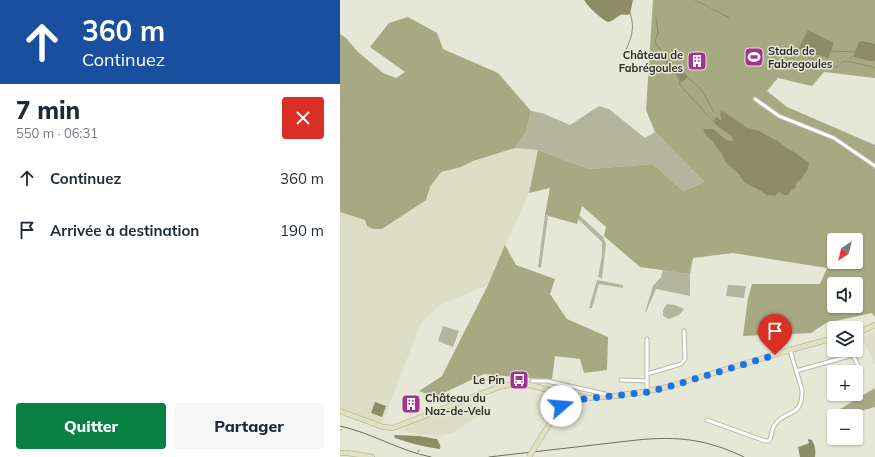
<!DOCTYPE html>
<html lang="fr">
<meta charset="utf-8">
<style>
:root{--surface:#fff;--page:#f6f6f7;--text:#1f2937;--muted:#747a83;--accent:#0b8043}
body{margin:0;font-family:Mulish,sans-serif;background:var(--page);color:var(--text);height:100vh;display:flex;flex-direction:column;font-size:15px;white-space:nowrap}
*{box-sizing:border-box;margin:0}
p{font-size:13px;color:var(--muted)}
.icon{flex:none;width:22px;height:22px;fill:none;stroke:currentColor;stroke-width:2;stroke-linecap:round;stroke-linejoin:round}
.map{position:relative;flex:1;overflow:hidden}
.sheet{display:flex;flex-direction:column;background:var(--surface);width:340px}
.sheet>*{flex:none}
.guide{background:#1a4fa0;color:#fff;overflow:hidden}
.needle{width:26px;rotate:215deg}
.controls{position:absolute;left:487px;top:233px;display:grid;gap:8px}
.controls a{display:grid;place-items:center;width:36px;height:36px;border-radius:4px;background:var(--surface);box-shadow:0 1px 3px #0004;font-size:20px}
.pin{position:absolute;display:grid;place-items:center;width:34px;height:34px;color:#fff;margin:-41px -17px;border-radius:50% 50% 50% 0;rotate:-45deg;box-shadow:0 0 4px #0007}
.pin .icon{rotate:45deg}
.me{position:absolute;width:44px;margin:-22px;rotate:72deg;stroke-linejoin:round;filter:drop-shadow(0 0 3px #0008)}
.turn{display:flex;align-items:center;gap:14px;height:84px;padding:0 16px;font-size:18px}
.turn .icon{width:52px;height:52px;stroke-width:2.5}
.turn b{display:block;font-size:28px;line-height:34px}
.round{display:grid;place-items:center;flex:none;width:42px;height:42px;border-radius:4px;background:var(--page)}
.headline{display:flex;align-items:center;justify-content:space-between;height:68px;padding:0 16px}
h1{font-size:24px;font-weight:800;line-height:30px}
.action{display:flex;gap:8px;margin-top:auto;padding:8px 16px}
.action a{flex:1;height:46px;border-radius:4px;background:var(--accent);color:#fff;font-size:16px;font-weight:800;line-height:46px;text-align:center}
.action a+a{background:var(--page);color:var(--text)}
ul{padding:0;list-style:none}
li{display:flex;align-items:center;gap:12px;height:52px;padding:0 16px}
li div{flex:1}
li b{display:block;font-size:15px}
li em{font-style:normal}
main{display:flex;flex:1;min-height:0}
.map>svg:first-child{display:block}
.built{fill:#dcdec6}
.green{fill:#b4b59d}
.forest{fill:#a7a982;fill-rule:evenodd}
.water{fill:#8c8d67}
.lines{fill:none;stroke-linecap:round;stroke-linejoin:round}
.stream{stroke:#8c8d67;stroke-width:1}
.street-casing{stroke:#b6b8a7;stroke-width:5}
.secondary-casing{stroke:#b6b8a7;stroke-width:6}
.street{stroke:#fff;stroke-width:3}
.secondary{stroke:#e2e3be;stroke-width:4.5}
.rail{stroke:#6c6e63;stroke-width:1}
.secondary-bridge-casing{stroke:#b6b8a7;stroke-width:6;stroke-linecap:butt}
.secondary-bridge{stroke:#e2e3be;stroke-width:4.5}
.route{stroke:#1a73e8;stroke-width:7;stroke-dasharray:0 12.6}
.labels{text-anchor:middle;stroke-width:3;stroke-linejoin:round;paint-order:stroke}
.poi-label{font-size:11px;font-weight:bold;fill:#2e2f28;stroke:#e6e8d7;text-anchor:start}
</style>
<main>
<section class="sheet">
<div class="guide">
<div class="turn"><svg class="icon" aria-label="ahead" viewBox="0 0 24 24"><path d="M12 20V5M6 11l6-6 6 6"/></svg><div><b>360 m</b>Continuez</div></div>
</div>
<div class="headline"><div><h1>7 min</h1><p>550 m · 06:31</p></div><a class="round" style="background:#d93025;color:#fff"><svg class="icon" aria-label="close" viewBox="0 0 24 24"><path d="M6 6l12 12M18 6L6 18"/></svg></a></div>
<ul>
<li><svg class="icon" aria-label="ahead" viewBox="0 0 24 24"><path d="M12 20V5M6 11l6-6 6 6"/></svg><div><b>Continuez</b></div><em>360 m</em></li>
<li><svg class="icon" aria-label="arrive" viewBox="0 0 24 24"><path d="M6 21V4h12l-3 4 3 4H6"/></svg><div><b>Arrivée à destination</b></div><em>190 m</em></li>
</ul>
<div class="action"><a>Quitter</a><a>Partager</a></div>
</section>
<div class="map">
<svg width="535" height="457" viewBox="0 0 535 457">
<rect width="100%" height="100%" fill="#e6e8d7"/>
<!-- built -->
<g class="built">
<path d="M175,148L198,150L189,193L148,285L100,305L81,323L42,423H40L0,408V212L25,220L86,200L90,187L101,172L121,167L133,161Z"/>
<path d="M535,331V365L521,336L525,337Z"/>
<path d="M130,402L138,416L112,433L98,437L64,432L65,426Z"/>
</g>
<!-- green -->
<g class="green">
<path d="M259,106L269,109L305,138L315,132L364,182L343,191L313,164L249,169L198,150L175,148L186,132L191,111L202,113L230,125Z"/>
<path d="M205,215L208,216L201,268L198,267Z"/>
<path d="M239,215L263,237L266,244L262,278L258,277L262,255V242L238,219Z"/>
<path d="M323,270L350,274V296L316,289L306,312H305L313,286L321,277Z"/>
<path d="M257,280L283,285V288L259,284L252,308H249Z"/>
<path d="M388,285L406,286L404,298L386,296Z"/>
<path d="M327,304L335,305L344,309L339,315L329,319L323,316V310Z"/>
<path d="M103,326L119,331L113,347L98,341Z"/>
</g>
<!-- forest -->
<g class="forest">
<path d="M313,0H535V78L484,72L472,86L438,78L427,91L447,107L535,145V317L532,313L486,323L471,333L403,336L408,298L412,284H480L487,268L393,253L353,258L350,274L300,267L264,236L266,227L242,206L237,224L205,215L210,188L189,193L198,150L249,169L313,164L343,191L364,182L315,132L306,110ZM494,240H516V262H494ZM494,284H516V306H494Z"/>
<path d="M68,17L97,33L103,49L158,73L191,111L186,132L175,148L133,161L121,167L101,172L90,187L86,200L42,229H33L27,226L25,220L0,212V34L6,38L17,51L43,73L56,78L65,72L30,47L49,23Z"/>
<path d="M165,245L176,265L215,279L210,294L227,319L268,337L267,370L244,373L240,359L215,356L212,379L186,378L144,374L95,397L79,391L102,376L148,285Z"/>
<path d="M535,388V407L507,415L500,409Z"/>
</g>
<!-- water -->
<g class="water">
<path d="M244,0H293L290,14L287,15C278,12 276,21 268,22C261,19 248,7 244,0Z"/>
<path d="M468,30L494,43L488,58L458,49Z"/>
<path d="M521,41L535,44V61H530L514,57V54L519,42Z"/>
<path d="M326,61H328L341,73H344L347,75V77L345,80L342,82L340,81L336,74C329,73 324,68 326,61Z"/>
<path d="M381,111L384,112L403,125L408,128L419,131L439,142L443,146L454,152L469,163C469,170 463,175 460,181C455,182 456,185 455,188L451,190L448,195H444L439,192L435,196L427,195L421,191L405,183L397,172L386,163L382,154L374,144V142L367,137L363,130L364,129H373C379,133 384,141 392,141L393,139C389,132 379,129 374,122L375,118L377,117L380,120H382L380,115Z"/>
<path d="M35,402L46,406L42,417L31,413Z"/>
<path d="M55,435L79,436L97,439C99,442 101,446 100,449C85,447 69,443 55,438L54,436Z"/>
<path d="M469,439L472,440C475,446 476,450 475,457H460L458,447L467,444L469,443L468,440Z"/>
</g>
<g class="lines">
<!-- stream -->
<g class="stream">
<path d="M355,0L369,7"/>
<path d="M371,8L390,18"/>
<path d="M316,17L318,33L315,41L316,44L325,55L326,61"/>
<path d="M445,46L455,50"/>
<path d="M491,51L515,52"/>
<path d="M459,52C471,58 484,67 497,67L503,62L506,61L529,66L535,68"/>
<path d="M284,55C290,40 296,30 290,13"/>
<path d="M510,58L515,55"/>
<path d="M347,77C362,88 366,96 374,113"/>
<path d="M340,81L339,84L369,117"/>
<path d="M371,119L374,122"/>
<path d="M1,430L2,429"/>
<path d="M78,452L79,450"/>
</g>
<defs>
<g id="street">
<path d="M415,99L439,116L494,138L535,166"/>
<path d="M307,339V392"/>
<path d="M456,371L513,355L521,372L516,377"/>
<path d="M307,374L341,364L345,359L344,331"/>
<path d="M281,380L307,381"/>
<path d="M192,381H207L265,394"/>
<path d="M495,394H496"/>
<path d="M367,420L425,441H429C432,437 431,431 434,426C444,409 463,419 462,390L450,350"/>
</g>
<g id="secondary">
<path d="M516,333L522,331L535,325"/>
<path d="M230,393L233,397L232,403L227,407C214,406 213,392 224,391C229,390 232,394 236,396C240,396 243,397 246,397"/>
<path d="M232,403C245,396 261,398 275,396C293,394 310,391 327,387L450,350L494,338"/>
<path d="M0,411L43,427L53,428L159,387L174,384L183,383L219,393"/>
<path d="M195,447L214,417L218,403"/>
<path d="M0,453H8L32,457"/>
</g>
</defs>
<!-- street casing -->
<use href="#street" class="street-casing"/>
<!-- secondary casing -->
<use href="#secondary" class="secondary-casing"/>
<!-- street -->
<use href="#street" class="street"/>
<!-- secondary -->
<use href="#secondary" class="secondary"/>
<!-- rail -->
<g class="rail">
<path d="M0,426C32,433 60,451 91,457"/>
<path d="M149,457L297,440C338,436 366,439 404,457"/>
</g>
<defs>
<path id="secondary-bridge" d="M189,457L195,447"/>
</defs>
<!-- secondary-bridge casing -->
<use href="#secondary-bridge" class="secondary-bridge-casing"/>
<!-- secondary-bridge -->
<use href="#secondary-bridge" class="secondary-bridge"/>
</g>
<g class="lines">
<!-- route -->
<path class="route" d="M221,406L227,407L238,400L250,398L282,395L308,392L328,387L435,355"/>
</g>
<!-- icons -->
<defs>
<symbol id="stadium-square" viewBox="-11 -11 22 22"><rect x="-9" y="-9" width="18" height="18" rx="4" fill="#a5328d" stroke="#e6e8d7"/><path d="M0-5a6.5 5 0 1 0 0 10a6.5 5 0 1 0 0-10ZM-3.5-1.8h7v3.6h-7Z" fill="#fff"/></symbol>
<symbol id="building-square" viewBox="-11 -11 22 22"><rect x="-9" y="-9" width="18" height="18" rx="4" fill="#a5328d" stroke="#e6e8d7"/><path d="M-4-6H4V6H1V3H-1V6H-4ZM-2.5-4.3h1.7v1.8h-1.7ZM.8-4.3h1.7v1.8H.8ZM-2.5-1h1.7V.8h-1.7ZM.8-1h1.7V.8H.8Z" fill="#fff"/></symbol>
<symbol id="bus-square" viewBox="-11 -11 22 22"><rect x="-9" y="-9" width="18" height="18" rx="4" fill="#a5328d" stroke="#e6e8d7"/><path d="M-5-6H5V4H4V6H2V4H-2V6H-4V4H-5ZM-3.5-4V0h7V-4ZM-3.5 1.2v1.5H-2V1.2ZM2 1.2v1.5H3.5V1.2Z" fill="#fff"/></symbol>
</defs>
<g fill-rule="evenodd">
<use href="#stadium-square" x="403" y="46" width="22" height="22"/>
<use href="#building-square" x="346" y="50" width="22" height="22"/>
<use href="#bus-square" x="168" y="369" width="22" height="22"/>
<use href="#building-square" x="60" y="393" width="22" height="22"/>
</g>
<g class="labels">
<!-- poi labels -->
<g class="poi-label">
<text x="428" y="55">Stade de<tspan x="428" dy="13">Fabregoules</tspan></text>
<text x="343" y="59" text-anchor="end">Château de<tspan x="343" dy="13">Fabrégoules</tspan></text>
<text x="165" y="384" text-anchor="end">Le Pin</text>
<text x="85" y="402">Château du<tspan x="85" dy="13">Naz-de-Velu</tspan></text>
</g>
</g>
</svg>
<div class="controls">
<a><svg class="needle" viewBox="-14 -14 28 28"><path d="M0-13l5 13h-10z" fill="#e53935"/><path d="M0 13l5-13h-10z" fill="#747a83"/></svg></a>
<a><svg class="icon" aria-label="sound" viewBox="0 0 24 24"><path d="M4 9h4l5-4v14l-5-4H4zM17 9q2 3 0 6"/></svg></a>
<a><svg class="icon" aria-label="layers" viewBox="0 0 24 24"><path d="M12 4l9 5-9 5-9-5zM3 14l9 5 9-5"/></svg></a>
<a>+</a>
<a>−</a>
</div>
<div class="pin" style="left:435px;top:355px;background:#d93025"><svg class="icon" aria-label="arrive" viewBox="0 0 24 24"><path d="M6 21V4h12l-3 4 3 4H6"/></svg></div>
<svg class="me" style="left:221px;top:406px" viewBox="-20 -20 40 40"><circle r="19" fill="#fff"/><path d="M0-13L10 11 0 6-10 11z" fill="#1a73e8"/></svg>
</div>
</main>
